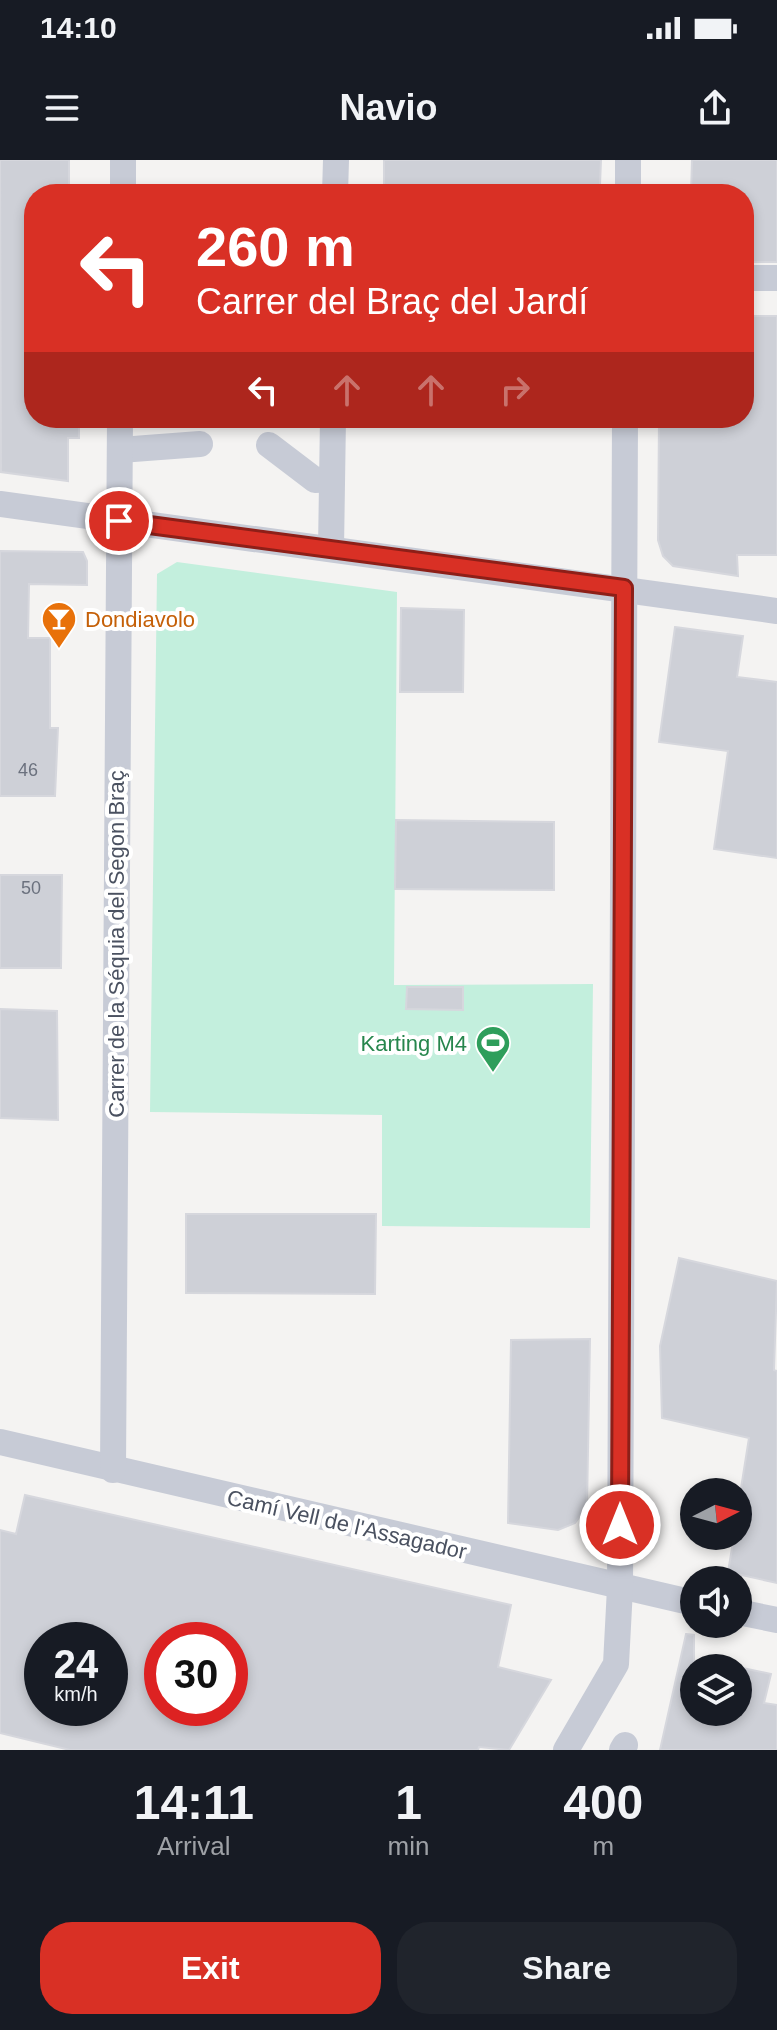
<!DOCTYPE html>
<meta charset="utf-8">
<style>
:root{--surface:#171b24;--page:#20242c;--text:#f1f3f6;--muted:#9ea1a6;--accent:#d93025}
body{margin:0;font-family:Arial,sans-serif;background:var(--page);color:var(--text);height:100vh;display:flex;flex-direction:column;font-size:30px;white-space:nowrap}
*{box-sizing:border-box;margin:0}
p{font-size:26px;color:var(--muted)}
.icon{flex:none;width:44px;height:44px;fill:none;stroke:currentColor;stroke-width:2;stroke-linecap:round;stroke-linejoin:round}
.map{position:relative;height:1590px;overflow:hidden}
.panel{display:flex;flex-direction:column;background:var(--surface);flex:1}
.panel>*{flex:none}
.guide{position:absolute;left:24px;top:24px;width:730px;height:244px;border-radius:32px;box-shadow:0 4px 12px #0003;background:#d93025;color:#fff;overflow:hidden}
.needle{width:52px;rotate:84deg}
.tools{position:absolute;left:680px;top:1318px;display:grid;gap:16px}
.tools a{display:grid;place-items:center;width:72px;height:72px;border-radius:50%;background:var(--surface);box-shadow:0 4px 12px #0003;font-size:40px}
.speed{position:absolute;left:24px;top:1462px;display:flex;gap:16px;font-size:40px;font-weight:700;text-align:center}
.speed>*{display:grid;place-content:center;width:104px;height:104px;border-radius:50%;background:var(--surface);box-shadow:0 4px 12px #0003;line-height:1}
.speed small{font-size:20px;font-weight:400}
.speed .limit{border:12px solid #d22;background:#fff;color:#111}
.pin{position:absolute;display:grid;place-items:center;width:68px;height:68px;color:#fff;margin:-34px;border:4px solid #fff;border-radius:50%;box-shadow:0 2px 8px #0007}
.me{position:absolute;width:88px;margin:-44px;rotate:0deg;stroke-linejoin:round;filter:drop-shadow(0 0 6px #0008)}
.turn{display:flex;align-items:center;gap:28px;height:168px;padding:0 40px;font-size:36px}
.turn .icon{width:104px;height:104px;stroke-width:2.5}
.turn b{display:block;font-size:56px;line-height:68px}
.lanes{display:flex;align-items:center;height:76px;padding:0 40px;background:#0003;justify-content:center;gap:40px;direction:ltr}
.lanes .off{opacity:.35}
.eta{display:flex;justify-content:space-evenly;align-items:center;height:136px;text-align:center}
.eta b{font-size:48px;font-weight:800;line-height:56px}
.button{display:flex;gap:16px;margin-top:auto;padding:16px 40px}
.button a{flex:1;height:92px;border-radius:32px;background:var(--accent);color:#fff;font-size:32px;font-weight:800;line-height:92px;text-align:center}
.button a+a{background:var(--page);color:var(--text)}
.status{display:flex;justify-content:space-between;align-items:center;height:56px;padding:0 40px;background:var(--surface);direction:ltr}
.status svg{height:22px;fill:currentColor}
header{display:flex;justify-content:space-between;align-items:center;height:104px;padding:0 40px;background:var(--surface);font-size:36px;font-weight:800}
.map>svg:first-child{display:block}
.green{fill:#c3efdd}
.building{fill:#ced0d7;stroke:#d6d7dd;stroke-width:2;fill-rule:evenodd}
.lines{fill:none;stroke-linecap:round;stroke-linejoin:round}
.minor{stroke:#c7cbd6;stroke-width:26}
.route-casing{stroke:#8d1f18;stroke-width:20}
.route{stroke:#d93025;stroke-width:14}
.labels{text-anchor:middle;stroke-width:8;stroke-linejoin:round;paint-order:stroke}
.number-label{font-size:18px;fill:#6b717e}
.food-label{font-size:22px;fill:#c56008;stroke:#fff;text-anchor:start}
.street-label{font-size:22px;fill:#4a5160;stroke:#fff}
.leisure-label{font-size:22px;fill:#27864d;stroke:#fff;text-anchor:end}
</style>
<div class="status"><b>14:10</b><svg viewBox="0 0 49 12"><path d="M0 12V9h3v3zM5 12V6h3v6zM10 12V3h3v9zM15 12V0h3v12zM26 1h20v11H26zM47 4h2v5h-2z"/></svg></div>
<header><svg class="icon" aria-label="menu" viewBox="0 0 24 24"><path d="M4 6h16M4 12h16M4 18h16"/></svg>Navio<svg class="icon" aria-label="share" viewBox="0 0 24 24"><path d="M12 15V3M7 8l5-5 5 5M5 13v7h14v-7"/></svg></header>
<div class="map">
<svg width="777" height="1590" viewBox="0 0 777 1590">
<rect width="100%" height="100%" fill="#f4f3f2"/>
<!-- green -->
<path class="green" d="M177,402L397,432L394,825L593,824L590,1068L382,1066V955L150,952L157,414Z"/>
<!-- building -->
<g class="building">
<path d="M0,0H69V31L65,34H34V258H79V278H68V321L1,312Z"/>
<path d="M384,0H601L600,25H576V34H384Z"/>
<path d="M692,0H777V102H744V34H691Z"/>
<path d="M744,156H777V395H737L738,416L673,406L663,396L658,380L659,258H744Z"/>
<path d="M0,391L83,392L87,401V425L29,424L28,478H50V568H58L55,636H0Z"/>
<path d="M401,448L464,450L463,532H400Z"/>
<path d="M675,467L743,476L737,517L777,522V698L714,689L728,591L659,582Z"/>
<path d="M396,660L554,662V730L395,729Z"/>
<path d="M0,715H62L61,808H0Z"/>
<path d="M407,827H463V850L406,849Z"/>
<path d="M0,849L57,851L58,960L0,958Z"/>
<path d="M186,1054H376L375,1134L186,1133Z"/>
<path d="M679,1098L777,1121L774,1210L777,1211V1423L728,1412L734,1376H738V1347L749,1278L662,1258L660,1186Z"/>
<path d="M590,1179L587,1347L575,1363L558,1370L508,1363L511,1180Z"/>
<path d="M25,1335L511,1445L498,1507L551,1520L509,1590L479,1587L478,1590H70L0,1573V1370L16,1374ZM42,1480H110V1548H42ZM162,1480H230V1548H162Z"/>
<path d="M686,1474L694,1475V1552H738V1507L771,1514L764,1543L777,1545V1590H660Z"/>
</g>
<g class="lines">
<!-- minor -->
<g class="minor">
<path d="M123,34V0"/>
<path d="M335,34L336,0"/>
<path d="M628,34V0"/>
<path d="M744,118H777"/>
<path d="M269,285L315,320L332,319"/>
<path d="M120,290L200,284"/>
<path d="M0,344L777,451"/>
<path d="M331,389L333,258"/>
<path d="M0,1282L694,1443"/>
<path d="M113,1310L120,258"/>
<path d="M738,1452L777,1460"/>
<path d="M566,1590L616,1504L620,1428L625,258"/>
<path d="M622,1590L625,1585"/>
</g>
</g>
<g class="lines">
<defs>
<path id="route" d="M119,361L624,428L620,1365"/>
</defs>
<!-- route casing -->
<use href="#route" class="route-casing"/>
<!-- route -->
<use href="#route" class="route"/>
</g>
<!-- icons -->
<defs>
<symbol id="bar-pin" viewBox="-11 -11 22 30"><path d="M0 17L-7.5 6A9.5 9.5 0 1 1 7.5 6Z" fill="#e8710a" stroke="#fff"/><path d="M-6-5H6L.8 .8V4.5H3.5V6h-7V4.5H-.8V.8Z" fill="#fff"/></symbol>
<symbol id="stadium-pin" viewBox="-11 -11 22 30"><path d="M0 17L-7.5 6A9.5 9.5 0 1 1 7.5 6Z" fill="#2e9e5b" stroke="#fff"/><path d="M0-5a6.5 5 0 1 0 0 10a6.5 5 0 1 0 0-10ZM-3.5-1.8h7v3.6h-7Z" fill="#fff"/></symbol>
</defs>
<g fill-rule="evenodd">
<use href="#bar-pin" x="39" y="439" width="40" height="54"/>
<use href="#stadium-pin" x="473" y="863" width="40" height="54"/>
</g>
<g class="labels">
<!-- number labels -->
<g class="number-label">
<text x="28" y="616">46</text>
<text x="31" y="734">50</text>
</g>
<!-- food labels -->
<g class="food-label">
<text x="85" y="467">Dondiavolo</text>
</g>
<!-- street labels -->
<g class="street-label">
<text transform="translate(116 784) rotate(-90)" y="8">Carrer de la Séquia del Segon Braç</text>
<text transform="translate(347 1364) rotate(13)" y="8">Camí Vell de l'Assagador</text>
</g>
<!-- leisure labels -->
<g class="leisure-label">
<text x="467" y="891">Karting M4</text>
</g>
</g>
</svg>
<div class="tools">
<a><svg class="needle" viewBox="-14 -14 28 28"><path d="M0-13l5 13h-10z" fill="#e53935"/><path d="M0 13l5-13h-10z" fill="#9ea1a6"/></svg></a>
<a><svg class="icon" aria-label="sound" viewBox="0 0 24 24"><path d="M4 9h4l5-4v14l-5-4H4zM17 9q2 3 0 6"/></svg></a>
<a><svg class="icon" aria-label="layers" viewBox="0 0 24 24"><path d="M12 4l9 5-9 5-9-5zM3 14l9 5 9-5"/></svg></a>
</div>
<div class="speed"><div>24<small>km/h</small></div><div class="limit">30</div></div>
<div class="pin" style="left:119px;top:361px;background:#d93025"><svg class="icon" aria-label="arrive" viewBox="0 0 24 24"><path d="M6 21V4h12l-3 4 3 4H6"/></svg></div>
<svg class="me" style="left:620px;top:1365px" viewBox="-20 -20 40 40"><circle r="17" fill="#d93025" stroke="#fff" stroke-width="3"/><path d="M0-11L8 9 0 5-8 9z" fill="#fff"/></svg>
<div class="guide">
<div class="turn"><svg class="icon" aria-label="left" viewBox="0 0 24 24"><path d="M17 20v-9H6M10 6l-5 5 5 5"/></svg><div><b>260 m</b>Carrer del Braç del Jardí</div></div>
<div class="lanes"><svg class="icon" aria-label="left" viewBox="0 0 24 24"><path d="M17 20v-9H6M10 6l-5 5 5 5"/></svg><svg class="icon off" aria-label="ahead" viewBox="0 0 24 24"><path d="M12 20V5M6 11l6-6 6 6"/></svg><svg class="icon off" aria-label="ahead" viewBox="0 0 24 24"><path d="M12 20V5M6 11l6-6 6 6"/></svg><svg class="icon off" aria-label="right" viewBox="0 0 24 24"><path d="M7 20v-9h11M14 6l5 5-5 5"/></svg></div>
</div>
</div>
<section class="panel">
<div class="eta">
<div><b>14:11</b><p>Arrival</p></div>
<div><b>1</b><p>min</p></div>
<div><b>400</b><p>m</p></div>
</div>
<div class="button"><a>Exit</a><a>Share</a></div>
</section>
